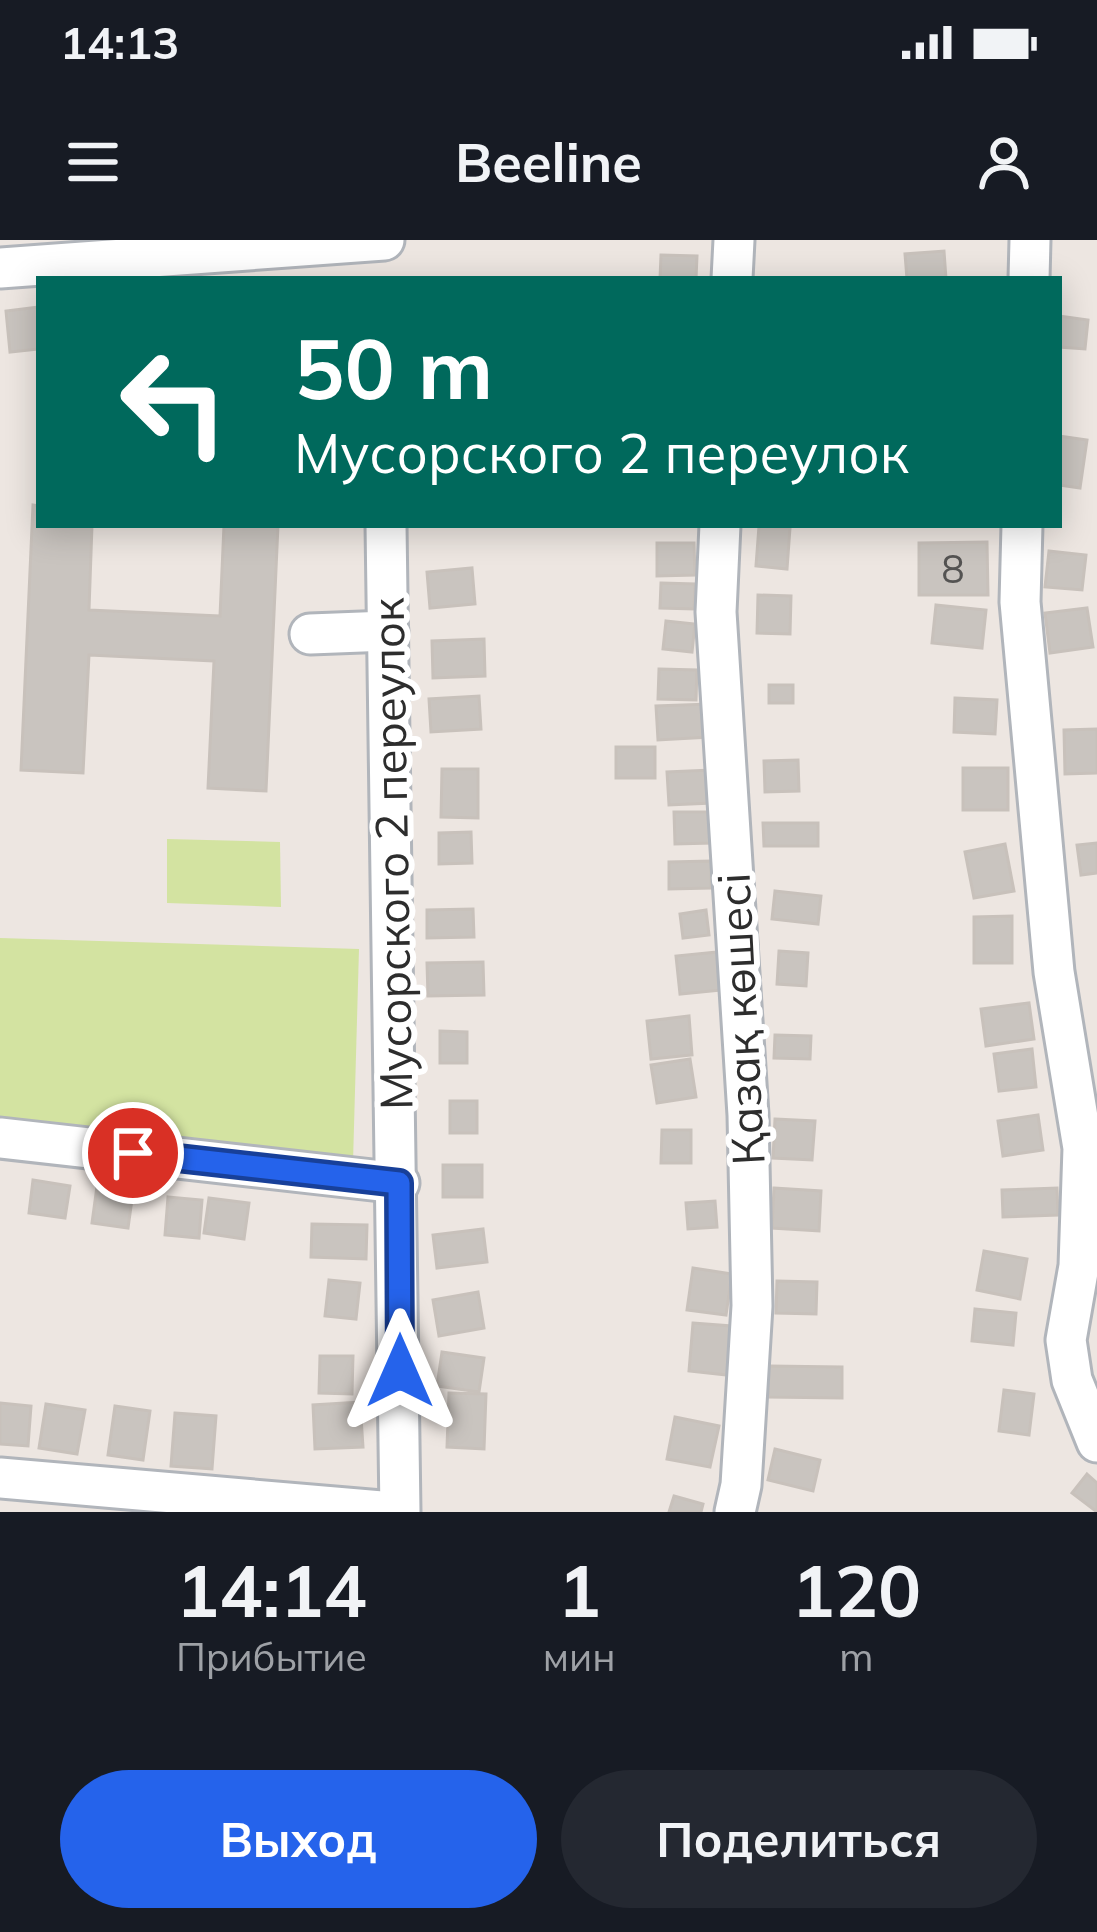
<!DOCTYPE html>
<html lang="ru">
<meta charset="utf-8">
<style>
:root{--surface:#171b24;--page:#242831;--text:#f1f3f6;--muted:#9ea1a6;--accent:#2563eb}
body{margin:0;font-family:Mulish,sans-serif;background:var(--page);color:var(--text);height:100vh;display:flex;flex-direction:column;font-size:45px;white-space:nowrap}
*{box-sizing:border-box;margin:0}
p{font-size:39px;color:var(--muted)}
.icon{flex:none;width:66px;height:66px;fill:none;stroke:currentColor;stroke-width:2;stroke-linecap:round;stroke-linejoin:round}
.map{position:relative;height:1272px;overflow:hidden}
.details{display:flex;flex-direction:column;background:var(--surface);flex:1}
.details>*{flex:none}
.hud{position:absolute;left:36px;top:36px;width:1026px;height:252px;border-radius:0px;box-shadow:0 6px 30px #0003;background:#00695c;color:#fff;overflow:hidden}
.pin{position:absolute;display:grid;place-items:center;width:102px;height:102px;color:#fff;margin:-51px;border:6px solid #fff;border-radius:50%;box-shadow:0 3px 12px #0007}
.me{position:absolute;width:132px;margin:-66px;rotate:0deg;stroke-linejoin:round;filter:drop-shadow(0 0 9px #0008)}
.turn{display:flex;align-items:center;gap:42px;height:252px;padding:0 60px;font-size:54px}
.turn .icon{width:156px;height:156px;stroke-width:2.5}
.turn b{display:block;font-size:84px;line-height:102px}
.eta{display:flex;justify-content:space-evenly;align-items:center;height:204px;text-align:center}
.eta b{font-size:72px;font-weight:700;line-height:84px}
.button{display:flex;gap:24px;margin-top:auto;padding:24px 60px}
.button a{flex:1;height:138px;border-radius:72px;background:var(--accent);color:#fff;font-size:48px;font-weight:700;line-height:138px;text-align:center}
.button a+a{background:var(--page);color:var(--text)}
.status{display:flex;justify-content:space-between;align-items:center;height:84px;padding:0 60px;background:var(--surface);direction:ltr}
.status svg{height:33px;fill:currentColor}
header{display:flex;justify-content:space-between;align-items:center;height:156px;padding:0 60px;background:var(--surface);font-size:54px;font-weight:700}
.map>svg:first-child{display:block}
.pitch{fill:#d3e3a1}
.building{fill:#c9c4bf;stroke:#c8c1bb;stroke-width:3}
.lines{fill:none;stroke-linecap:round;stroke-linejoin:round}
.minor-casing{stroke:#b1b5bb;stroke-width:45}
.minor{stroke:#fff;stroke-width:39}
.route-casing{stroke:#184099;stroke-width:30}
.route{stroke:#2563eb;stroke-width:21}
.labels{text-anchor:middle;stroke-width:12;stroke-linejoin:round;paint-order:stroke}
.number-label{font-size:39px;fill:#545352}
.street-label{font-size:45px;fill:#2d2d2d;stroke:#fff}
</style>
<div class="status"><b>14:13</b><svg viewBox="0 0 49 12"><path d="M0 12V9h3v3zM5 12V6h3v6zM10 12V3h3v9zM15 12V0h3v12zM26 1h20v11H26zM47 4h2v5h-2z"/></svg></div>
<header><svg class="icon" aria-label="menu" viewBox="0 0 24 24"><path d="M4 6h16M4 12h16M4 18h16"/></svg>Beeline<svg class="icon" aria-label="person" viewBox="0 0 24 24"><circle cx="12" cy="8" r="4"/><path d="M4 21q1-7 8-7t8 7"/></svg></header>
<div class="map">
<svg width="1097" height="1272" viewBox="0 0 1097 1272">
<rect width="100%" height="100%" fill="#ede6e1"/>
<!-- pitch -->
<g class="pitch">
<path d="M167,599L280,602L281,667L167,663Z"/>
<path d="M0,698L359,709L353,922L0,877Z"/>
</g>
<!-- building -->
<g class="building">
<path d="M944,11L946,39H907L905,14Z"/>
<path d="M661,15L697,16L696,39H660Z"/>
<path d="M39,67V109L10,112L6,71Z"/>
<path d="M1059,76L1088,80L1085,109L1059,107Z"/>
<path d="M1059,196L1087,200L1080,248L1059,245Z"/>
<path d="M33,265L39,266V285H92L89,370L220,376L224,285H278L266,551L208,548L214,421L89,415L83,533L21,530Z"/>
<path d="M759,286L790,288L787,329L756,326Z"/>
<path d="M987,302L988,355H919V303Z"/>
<path d="M657,303H694L695,335L657,336Z"/>
<path d="M1049,311L1086,315L1082,350L1045,347Z"/>
<path d="M472,328L475,364L430,368L427,332Z"/>
<path d="M661,343L695,344L694,369L660,368Z"/>
<path d="M758,355L791,356L790,394L757,393Z"/>
<path d="M936,365L986,370L982,408L932,403Z"/>
<path d="M1087,368L1093,407L1050,413L1045,373Z"/>
<path d="M666,381L695,384L692,412L663,409Z"/>
<path d="M484,399L485,436L433,438L432,401Z"/>
<path d="M659,429L697,430L696,460L658,459Z"/>
<rect x="769" y="445" width="24" height="18"/>
<path d="M479,456L481,489L431,492L429,459Z"/>
<path d="M955,458L997,460L995,494L954,492Z"/>
<path d="M709,464L710,497L658,500L656,466Z"/>
<path d="M1097,489V533L1065,534L1064,490Z"/>
<rect x="616" y="507" width="39" height="31"/>
<path d="M798,520L799,551L765,552L764,521Z"/>
<rect x="963" y="528" width="45" height="42"/>
<path d="M442,529H478V578L441,577Z"/>
<path d="M711,530L712,563L669,565L667,532Z"/>
<path d="M674,572H712V603L675,604Z"/>
<path d="M763,583H818V606H764Z"/>
<path d="M471,592L472,623L439,624V593Z"/>
<path d="M1097,603V633L1081,635L1077,605Z"/>
<path d="M1005,604L1014,651L974,658L965,612Z"/>
<path d="M711,621V648L669,649V622Z"/>
<path d="M775,651L821,656L818,684L772,679Z"/>
<path d="M473,669L474,697L427,698V670Z"/>
<path d="M706,670L709,695L683,698L680,674Z"/>
<path d="M1012,676V723H974V677Z"/>
<path d="M779,711L808,713L806,746L777,744Z"/>
<path d="M718,712L722,750L680,754L676,716Z"/>
<path d="M483,722L484,755L428,756L427,723Z"/>
<path d="M1029,763L1034,799L986,806L981,769Z"/>
<path d="M689,776L692,815L651,819L647,781Z"/>
<path d="M440,791L467,792V823H440Z"/>
<path d="M775,795L811,796L810,819L774,818Z"/>
<path d="M1032,809L1036,847L999,851L994,814Z"/>
<path d="M690,819L696,857L657,863L651,825Z"/>
<rect x="450" y="861" width="27" height="32"/>
<path d="M1038,875L1043,910L1003,916L998,881Z"/>
<path d="M775,879L815,881L812,920L773,918Z"/>
<path d="M662,890H691V923H661Z"/>
<rect x="443" y="925" width="39" height="32"/>
<path d="M98,939L134,945L128,988L92,983Z"/>
<path d="M33,940L70,946L65,978L29,973Z"/>
<path d="M774,948L821,951L819,991L772,988Z"/>
<path d="M1057,948L1058,975L1003,977L1002,950Z"/>
<path d="M168,957L202,960L199,998L165,995Z"/>
<path d="M209,958L249,963L244,999L204,993Z"/>
<path d="M715,961L717,987L688,989L686,963Z"/>
<path d="M312,984L367,985L366,1019L311,1017Z"/>
<path d="M483,989L487,1022L437,1028L433,995Z"/>
<path d="M984,1011L1027,1019L1020,1059L977,1050Z"/>
<path d="M693,1028L732,1034L726,1075L687,1070Z"/>
<path d="M329,1040L360,1043L356,1079L325,1076Z"/>
<path d="M777,1041L817,1042L816,1074L776,1073Z"/>
<path d="M478,1052L484,1088L439,1096L433,1060Z"/>
<path d="M975,1069L1016,1073L1013,1105L972,1101Z"/>
<path d="M693,1083L731,1086L727,1135L689,1131Z"/>
<path d="M442,1112L484,1118L479,1152L437,1146Z"/>
<path d="M320,1116H353L352,1154L319,1153Z"/>
<path d="M769,1126L842,1127V1158L768,1157Z"/>
<path d="M1004,1150L1034,1154L1029,1195L999,1191Z"/>
<path d="M449,1153L486,1154L484,1209L447,1207Z"/>
<path d="M360,1162L363,1207L315,1209L313,1165Z"/>
<path d="M0,1163L31,1166L28,1206L0,1204Z"/>
<path d="M46,1164L85,1170L77,1214L39,1208Z"/>
<path d="M115,1166L150,1171L143,1220L108,1215Z"/>
<path d="M175,1173L216,1176L212,1229L171,1226Z"/>
<path d="M675,1177L719,1186L710,1227L667,1219Z"/>
<path d="M775,1209L820,1220L813,1251L768,1240Z"/>
<path d="M1087,1234L1097,1243V1272L1072,1253Z"/>
<path d="M674,1256L703,1264L701,1272H669Z"/>
</g>
<g class="lines">
<defs>
<g id="minor">
<path d="M0,28L384,0"/>
<path d="M732,39L734,0"/>
<path d="M1029,39L1030,0"/>
<path d="M386,285L400,1272"/>
<path d="M720,285L716,372L748,875L752,1066L741,1245L735,1272"/>
<path d="M1022,285L1020,362L1054,732L1083,908L1079,1026L1066,1100L1072,1140L1097,1202"/>
<path d="M310,394L388,391"/>
<path d="M0,898L399,943"/>
<path d="M0,1238L393,1272"/>
</g>
</defs>
<!-- minor casing -->
<use href="#minor" class="minor-casing"/>
<!-- minor -->
<use href="#minor" class="minor"/>
</g>
<g class="lines">
<defs>
<path id="route" d="M133,913L399,943L400,1131"/>
</defs>
<!-- route casing -->
<use href="#route" class="route-casing"/>
<!-- route -->
<use href="#route" class="route"/>
</g>
<g class="labels">
<!-- number labels -->
<g class="number-label">
<text x="953" y="343">8</text>
</g>
<!-- street labels -->
<g class="street-label">
<text transform="translate(392 614) rotate(-91)" y="16">Мусорского 2 переулок</text>
<text transform="translate(741 779) rotate(-93)" y="16">Қазақ көшесі</text>
</g>
</g>
</svg>
<div class="pin" style="left:133px;top:913px;background:#d93025"><svg class="icon" aria-label="arrive" viewBox="0 0 24 24"><path d="M6 21V4h12l-3 4 3 4H6"/></svg></div>
<svg class="me" style="left:400px;top:1131px" viewBox="-20 -20 40 40"><path d="M0-17L14 15 0 8-14 15z" fill="#2563eb" stroke="#fff" stroke-width="4"/></svg>
<div class="hud">
<div class="turn"><svg class="icon" aria-label="left" viewBox="0 0 24 24"><path d="M17 20v-9H6M10 6l-5 5 5 5"/></svg><div><b>50 m</b>Мусорского 2 переулок</div></div>
</div>
</div>
<section class="details">
<div class="eta">
<div><b>14:14</b><p>Прибытие</p></div>
<div><b>1</b><p>мин</p></div>
<div><b>120</b><p>m</p></div>
</div>
<div class="button"><a>Выход</a><a>Поделиться</a></div>
</section>
